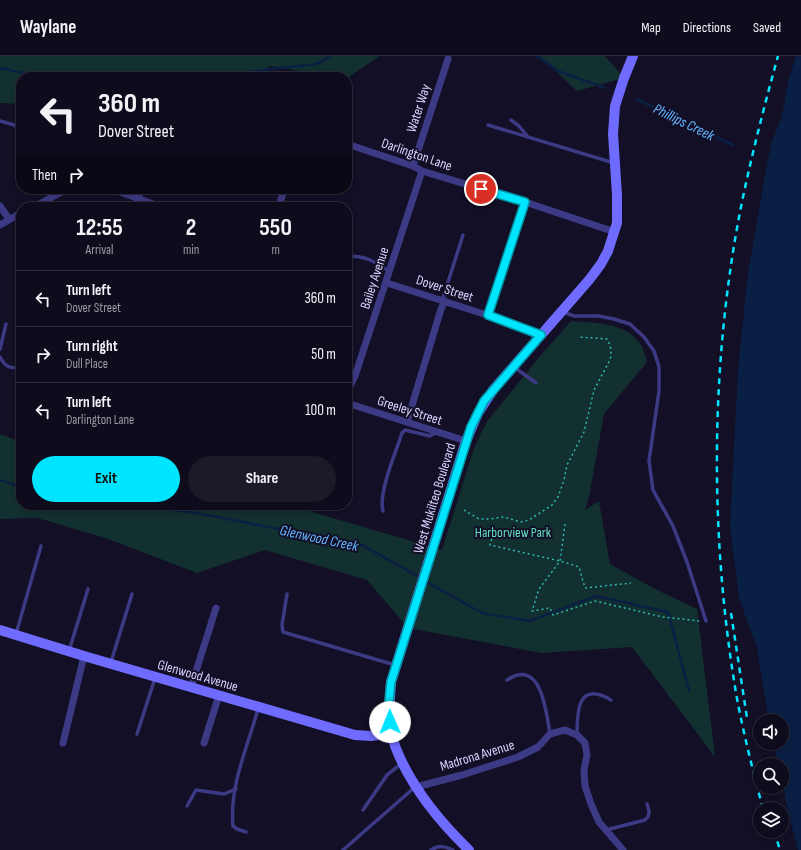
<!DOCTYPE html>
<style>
:root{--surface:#0e0b1c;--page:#1c1929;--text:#f1f3f6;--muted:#9b9ba3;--line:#2e2b3b;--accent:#00e5ff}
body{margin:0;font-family:"Sofia Sans Condensed",sans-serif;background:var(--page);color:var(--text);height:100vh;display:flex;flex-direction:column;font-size:15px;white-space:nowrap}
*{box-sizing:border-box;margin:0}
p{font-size:13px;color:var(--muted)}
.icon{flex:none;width:22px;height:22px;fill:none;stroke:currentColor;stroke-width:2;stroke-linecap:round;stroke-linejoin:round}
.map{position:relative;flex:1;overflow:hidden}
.panel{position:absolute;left:16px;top:146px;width:336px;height:308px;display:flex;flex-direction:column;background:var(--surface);border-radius:16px;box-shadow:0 2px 6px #0003,0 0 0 1px var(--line)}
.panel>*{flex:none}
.guide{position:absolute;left:16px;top:16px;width:336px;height:122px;border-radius:16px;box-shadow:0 2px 6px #0003,0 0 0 1px var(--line);background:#0e0b1c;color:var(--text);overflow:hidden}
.controls{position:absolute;left:753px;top:658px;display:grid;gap:8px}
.controls a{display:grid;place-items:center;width:36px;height:36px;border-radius:50%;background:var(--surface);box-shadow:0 2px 6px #0003,0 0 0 1px var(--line);font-size:20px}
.pin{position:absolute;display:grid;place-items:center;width:34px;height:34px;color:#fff;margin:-17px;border:2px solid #fff;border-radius:50%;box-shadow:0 1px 4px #0007}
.me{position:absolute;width:44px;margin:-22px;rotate:359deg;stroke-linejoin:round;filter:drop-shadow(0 0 3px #0008)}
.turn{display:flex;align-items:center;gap:14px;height:84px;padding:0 16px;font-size:18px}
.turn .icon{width:52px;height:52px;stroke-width:2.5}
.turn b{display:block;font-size:28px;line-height:34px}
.then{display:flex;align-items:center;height:38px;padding:0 16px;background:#0003;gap:8px;font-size:15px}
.eta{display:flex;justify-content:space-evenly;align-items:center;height:68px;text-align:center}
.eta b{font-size:24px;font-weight:700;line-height:28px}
.action{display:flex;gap:8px;margin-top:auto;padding:8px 16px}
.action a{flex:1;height:46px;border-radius:24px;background:var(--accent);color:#111;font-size:16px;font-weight:700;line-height:46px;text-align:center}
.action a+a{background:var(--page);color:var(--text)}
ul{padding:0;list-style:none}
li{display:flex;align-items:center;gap:12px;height:56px;padding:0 16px;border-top:1px solid var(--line)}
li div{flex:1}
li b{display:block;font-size:15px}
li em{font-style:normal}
header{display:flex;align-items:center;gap:24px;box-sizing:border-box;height:56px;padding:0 20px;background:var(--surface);border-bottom:1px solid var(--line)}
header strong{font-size:19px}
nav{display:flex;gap:22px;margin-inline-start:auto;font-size:14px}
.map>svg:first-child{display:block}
.green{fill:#12302f}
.water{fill:#0a1f44}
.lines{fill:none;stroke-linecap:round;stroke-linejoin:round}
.stream{stroke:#0a1f44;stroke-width:2.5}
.path{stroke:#2fb8b0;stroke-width:1.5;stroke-dasharray:2 3;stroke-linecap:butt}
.lane{stroke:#3d3a85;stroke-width:3.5}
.street{stroke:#3d3a85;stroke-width:7}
.secondary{stroke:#6f6bff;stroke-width:10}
.rail{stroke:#00e5ff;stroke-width:2.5;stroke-dasharray:6 5;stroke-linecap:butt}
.route-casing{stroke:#0095a6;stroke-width:10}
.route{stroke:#00e5ff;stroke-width:7}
.labels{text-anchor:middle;stroke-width:4;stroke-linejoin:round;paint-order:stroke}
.street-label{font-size:14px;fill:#d9d4ff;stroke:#130f26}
.park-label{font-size:14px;fill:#5fe0c0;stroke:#130f26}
.water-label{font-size:15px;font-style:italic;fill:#62b6ff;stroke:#130f26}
</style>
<header>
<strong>Waylane</strong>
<nav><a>Map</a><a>Directions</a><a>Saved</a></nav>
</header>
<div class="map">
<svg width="801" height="794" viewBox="0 0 801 794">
<rect width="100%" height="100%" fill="#130f26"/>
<!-- green -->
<g class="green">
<path d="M0,0H380L347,22V21H335L270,10L256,21H21V48L0,47Z"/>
<path d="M540,0H605L624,22L577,35Z"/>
<path d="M571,265C594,267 627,266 641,289C644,294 645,301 647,306L604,358L589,441L585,454L599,445L610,508L657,534L697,553L715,701L632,591L542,597L408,572L367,524L265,494L197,517L108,483L38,462L0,463V378L21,386V449H281L309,455L442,494L473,395L480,379L488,364L541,299Z"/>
</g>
<!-- water -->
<path class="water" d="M796,0H801V794H798C791,765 782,739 782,709H778L773,687H782V665H769L757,592L739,542L730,472L738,314L748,216L768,103L772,85L782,60L788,25Z"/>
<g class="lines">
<!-- stream -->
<g class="stream">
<path d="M537,0L558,15L605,32"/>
<path d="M0,12L44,21"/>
<path d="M203,21L317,8L330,0"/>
<path d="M636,43L733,89"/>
<path d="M0,424L21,431"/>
<path d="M131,449L196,457L362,489L421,522"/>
<path d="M425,525L482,557L530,565L596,540L668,556L689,635"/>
</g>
<!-- path -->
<g class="path">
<path d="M464,454L479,463H489L504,461L521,466L529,464L552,449L558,441L564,424L567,409L584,376L594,334L610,304C612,296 611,289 607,283L578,281"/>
<path d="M565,468L560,505L539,533L532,555L550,552L553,559L595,545L663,561L700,565"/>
<path d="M493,478L490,489L560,505L579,511L585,532L631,527"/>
</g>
<!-- lane -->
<g class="lane">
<path d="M511,64L519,70L528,81"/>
<path d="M0,65L21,71"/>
<path d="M488,69L614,107"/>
<path d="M347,200C367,200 373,205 389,215"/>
<path d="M442,245L463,179"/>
<path d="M563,256L574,260H598L614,263L630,268L644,281L654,295L659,311V335L649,405L653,434L673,470L687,506L706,565"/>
<path d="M0,293L6,268"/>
<path d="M0,301C5,311 10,313 21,311"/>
<path d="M514,311L536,327"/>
<path d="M383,455C378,437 396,396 402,377L405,374L430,380L437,376"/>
<path d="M287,538L282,569L283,576L395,609"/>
<path d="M16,578L41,490"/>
<path d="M69,595L88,533"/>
<path d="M111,606L132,538"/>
<path d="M507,624C542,601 546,657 550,677"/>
<path d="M137,678L155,622"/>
<path d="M577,679C577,654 578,625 611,644"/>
<path d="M187,750L196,734L224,738L236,733"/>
<path d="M363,754L387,719L401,708"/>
<path d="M606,774L645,764C651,759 649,754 647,748"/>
<path d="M246,776L237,773L233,770C229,730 248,690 258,653"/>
<path d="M343,794L415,731"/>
<path d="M431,794C439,789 444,790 453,794"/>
</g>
<!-- street -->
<g class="street">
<path d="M347,88L413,110L422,115L525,146L615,176"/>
<path d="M413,110L448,3"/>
<path d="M112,133L161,151"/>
<path d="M138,143L141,133"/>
<path d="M0,150L9,163"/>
<path d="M34,151L65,134L73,133"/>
<path d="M279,151L284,133"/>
<path d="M0,169L21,157"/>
<path d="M387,227L487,259L541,279"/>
<path d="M487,259L525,146"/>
<path d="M347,335L355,320L422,115"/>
<path d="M347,347L466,385"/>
<path d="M407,366L441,253L445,245"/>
<path d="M191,631L216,552"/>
<path d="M63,687L84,600"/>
<path d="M204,687L219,639"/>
<path d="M416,731L462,719L518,701L538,691L550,678L565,674L577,679L585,687L587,699L584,714L585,730L591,748L599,766L623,794"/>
</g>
<!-- secondary -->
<g class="secondary">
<path d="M0,574L84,600L355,679L371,680L391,677"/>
<path d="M469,794C439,765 410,729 395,690C394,685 391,680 391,675C388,659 390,643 391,626L466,385L478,357L493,334L589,224L601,208L608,195L617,167V139L613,78L615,50L624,22L633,0"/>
</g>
<!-- rail -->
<g class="rail">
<path d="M731,557L747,662"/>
<path d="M763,753C753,715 743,676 736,637C709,476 710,301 743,141C753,94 765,47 778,0"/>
<path d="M774,775L780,794"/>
</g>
</g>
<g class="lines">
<defs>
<path id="route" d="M390,666L388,655L391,626L471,371L484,345L541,279L488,259L525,146L481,133"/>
</defs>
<!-- route casing -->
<use href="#route" class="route-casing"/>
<!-- route -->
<use href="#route" class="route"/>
</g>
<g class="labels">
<!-- street labels -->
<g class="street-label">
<text transform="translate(418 52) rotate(-72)" y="5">Water Way</text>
<text transform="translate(417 98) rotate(19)" y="5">Darlington Lane</text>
<text transform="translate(374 222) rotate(-72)" y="5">Bailey Avenue</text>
<text transform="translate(445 232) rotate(18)" y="5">Dover Street</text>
<text transform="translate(410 354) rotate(18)" y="5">Greeley Street</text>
<text transform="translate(434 442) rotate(-73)" y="5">West Mukilteo Boulevard</text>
<text transform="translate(198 619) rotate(16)" y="5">Glenwood Avenue</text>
<text transform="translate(477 699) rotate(-17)" y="5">Madrona Avenue</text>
</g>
<!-- park labels -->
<g class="park-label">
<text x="513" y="481">Harborview Park</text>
</g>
<!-- water labels -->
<g class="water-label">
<text transform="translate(684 66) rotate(26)" y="5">Phillips Creek</text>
<text transform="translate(319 482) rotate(12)" y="5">Glenwood Creek</text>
</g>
</g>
</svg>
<div class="controls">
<a><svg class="icon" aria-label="sound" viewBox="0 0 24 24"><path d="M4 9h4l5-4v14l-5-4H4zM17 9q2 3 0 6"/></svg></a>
<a><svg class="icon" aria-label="search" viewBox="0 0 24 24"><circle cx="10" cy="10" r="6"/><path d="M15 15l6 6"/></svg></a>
<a><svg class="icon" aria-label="layers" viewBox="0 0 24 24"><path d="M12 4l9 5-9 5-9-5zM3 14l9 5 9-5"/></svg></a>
</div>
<div class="pin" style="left:481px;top:133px;background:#d93025"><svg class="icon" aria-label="arrive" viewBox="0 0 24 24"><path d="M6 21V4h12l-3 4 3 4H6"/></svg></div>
<svg class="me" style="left:390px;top:666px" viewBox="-20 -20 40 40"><circle r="19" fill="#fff"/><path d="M0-13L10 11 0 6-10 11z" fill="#00e5ff"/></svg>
<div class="guide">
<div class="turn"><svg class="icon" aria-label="left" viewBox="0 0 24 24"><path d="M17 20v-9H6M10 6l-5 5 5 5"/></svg><div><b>360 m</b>Dover Street</div></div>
<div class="then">Then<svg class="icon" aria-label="right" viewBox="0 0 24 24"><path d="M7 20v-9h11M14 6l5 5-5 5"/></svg></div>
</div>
<section class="panel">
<div class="eta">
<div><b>12:55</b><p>Arrival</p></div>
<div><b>2</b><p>min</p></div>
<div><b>550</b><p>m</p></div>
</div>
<ul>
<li><svg class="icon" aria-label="left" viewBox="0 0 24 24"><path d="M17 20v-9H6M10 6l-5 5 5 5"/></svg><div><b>Turn left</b><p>Dover Street</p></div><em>360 m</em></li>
<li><svg class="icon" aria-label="right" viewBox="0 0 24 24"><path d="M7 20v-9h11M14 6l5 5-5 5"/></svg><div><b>Turn right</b><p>Dull Place</p></div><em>50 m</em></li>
<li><svg class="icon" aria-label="left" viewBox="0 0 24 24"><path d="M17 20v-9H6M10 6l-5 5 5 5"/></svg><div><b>Turn left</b><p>Darlington Lane</p></div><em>100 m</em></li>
</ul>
<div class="action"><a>Exit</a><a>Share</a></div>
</section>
</div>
